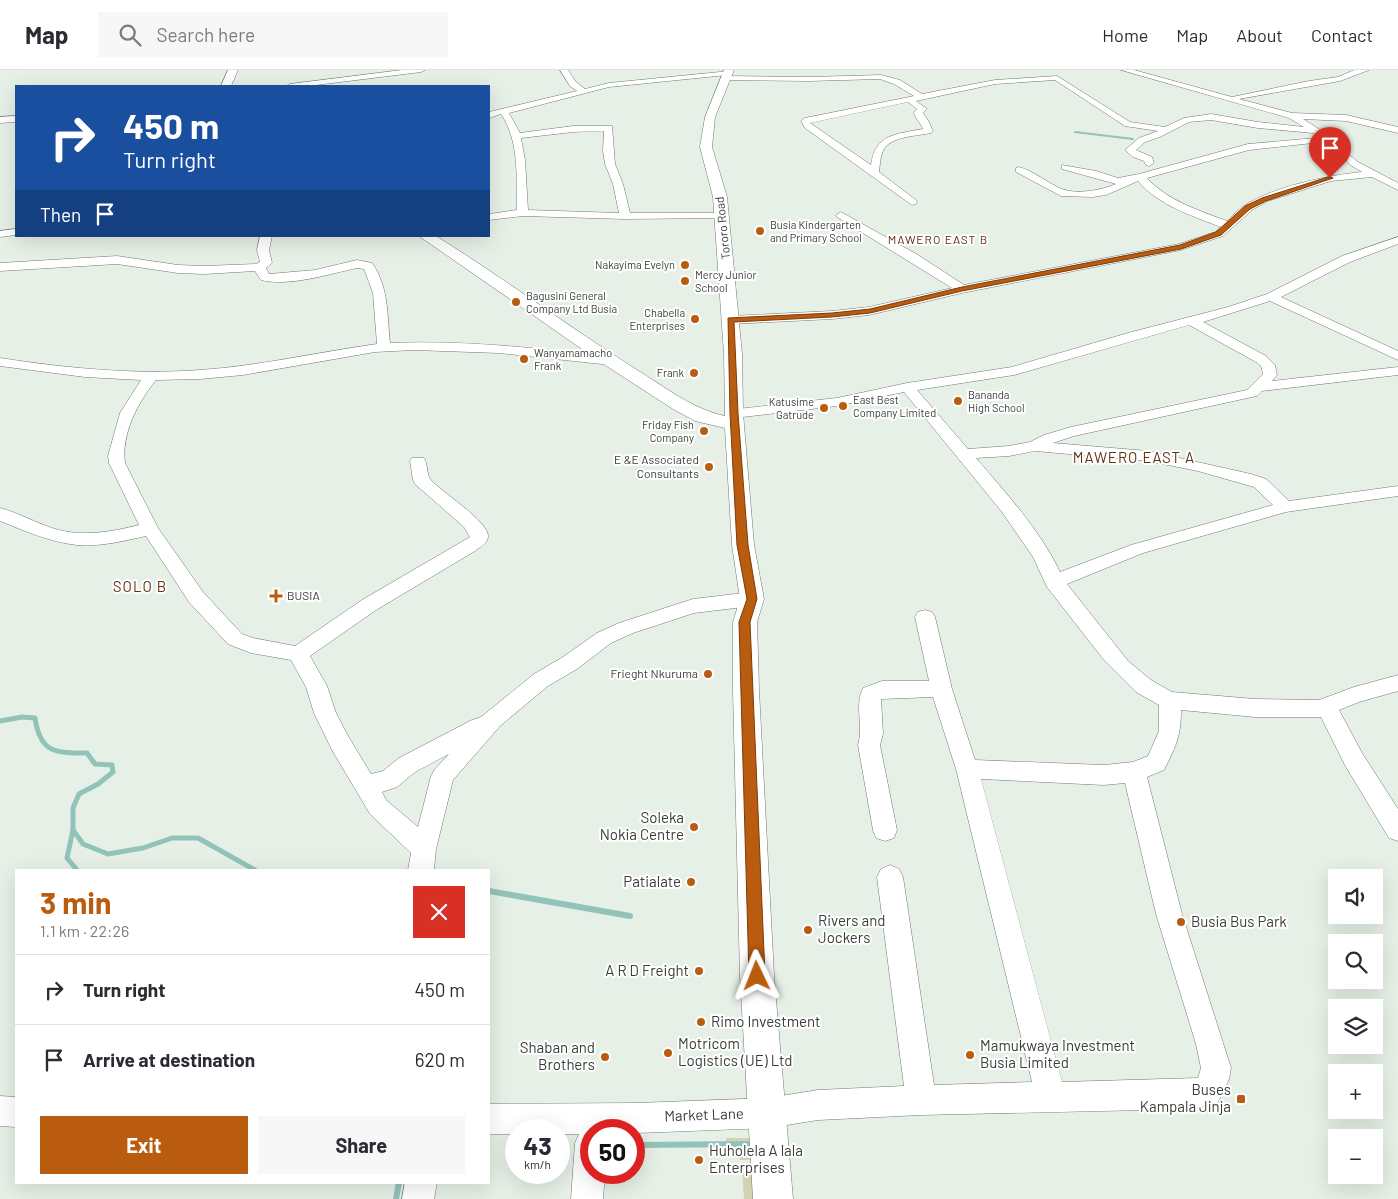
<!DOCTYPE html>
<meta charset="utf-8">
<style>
:root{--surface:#fff;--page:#f7f7f7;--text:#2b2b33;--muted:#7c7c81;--line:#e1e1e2;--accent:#ba5c0f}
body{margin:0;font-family:Barlow,sans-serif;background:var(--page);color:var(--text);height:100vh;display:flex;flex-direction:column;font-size:19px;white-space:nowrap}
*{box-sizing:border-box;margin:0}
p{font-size:16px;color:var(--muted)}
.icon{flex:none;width:28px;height:28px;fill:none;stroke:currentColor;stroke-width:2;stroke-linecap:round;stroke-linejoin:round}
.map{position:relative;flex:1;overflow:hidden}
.details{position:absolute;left:15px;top:799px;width:475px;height:315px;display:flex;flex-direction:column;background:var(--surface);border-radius:0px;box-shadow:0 5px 20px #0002}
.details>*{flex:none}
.guide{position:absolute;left:15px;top:15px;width:475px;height:152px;border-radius:0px;box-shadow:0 5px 20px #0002;background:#1a4fa0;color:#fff;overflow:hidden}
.controls{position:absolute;left:1328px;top:799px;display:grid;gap:10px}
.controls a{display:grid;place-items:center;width:55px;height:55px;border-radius:0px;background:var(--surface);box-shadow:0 5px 20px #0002;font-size:25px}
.speed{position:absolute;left:505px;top:1049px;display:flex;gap:10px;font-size:25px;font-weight:700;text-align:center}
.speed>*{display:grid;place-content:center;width:65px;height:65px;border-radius:50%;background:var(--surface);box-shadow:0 5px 20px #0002;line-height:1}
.speed small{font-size:12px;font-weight:400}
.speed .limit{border:8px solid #d22;background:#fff;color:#111}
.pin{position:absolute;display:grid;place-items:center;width:42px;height:42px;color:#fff;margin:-51px -21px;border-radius:50% 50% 50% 0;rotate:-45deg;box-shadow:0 0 5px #0007}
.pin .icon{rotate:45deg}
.me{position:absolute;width:55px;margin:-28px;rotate:358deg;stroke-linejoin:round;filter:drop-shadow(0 0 4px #0008)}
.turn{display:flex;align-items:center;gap:18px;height:105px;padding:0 25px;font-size:22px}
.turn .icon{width:65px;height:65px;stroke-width:2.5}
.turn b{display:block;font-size:35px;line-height:42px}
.then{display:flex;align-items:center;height:48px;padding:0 25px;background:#0003;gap:10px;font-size:19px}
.round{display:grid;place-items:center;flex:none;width:52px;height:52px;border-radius:0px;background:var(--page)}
.headline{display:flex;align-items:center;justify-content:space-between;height:85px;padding:0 25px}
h1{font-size:30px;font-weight:700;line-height:38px;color:var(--accent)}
.primary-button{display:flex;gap:10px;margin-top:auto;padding:10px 25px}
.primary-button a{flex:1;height:58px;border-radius:0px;background:var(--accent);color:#fff;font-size:20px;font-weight:700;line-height:58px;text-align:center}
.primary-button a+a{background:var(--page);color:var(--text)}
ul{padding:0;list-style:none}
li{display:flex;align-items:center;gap:15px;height:70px;padding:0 25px;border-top:1px solid var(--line)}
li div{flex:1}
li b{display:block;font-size:19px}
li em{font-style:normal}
header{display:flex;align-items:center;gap:30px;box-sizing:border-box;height:70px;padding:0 25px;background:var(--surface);border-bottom:1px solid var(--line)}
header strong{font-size:24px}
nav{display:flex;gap:28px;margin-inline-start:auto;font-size:18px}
.search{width:350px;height:45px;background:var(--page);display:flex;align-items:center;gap:12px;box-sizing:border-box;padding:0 18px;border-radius:0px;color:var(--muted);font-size:19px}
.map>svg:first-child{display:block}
.green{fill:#d3d3b0}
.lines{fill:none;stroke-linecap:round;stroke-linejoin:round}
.stream-far2{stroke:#92c3b9;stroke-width:2}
.stream-far1{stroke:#92c3b9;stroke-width:5}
.stream{stroke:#92c3b9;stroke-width:6}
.minor-casing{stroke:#717970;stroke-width:1}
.major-casing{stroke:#717970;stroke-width:1}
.minor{fill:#fff;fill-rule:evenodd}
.major{fill:#fff;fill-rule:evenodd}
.route{fill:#ba5c0f;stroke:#793c0a}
.poi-dot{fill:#ba5c0f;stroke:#fff;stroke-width:2}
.labels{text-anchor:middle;stroke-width:4;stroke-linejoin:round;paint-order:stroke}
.far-poi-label{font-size:11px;fill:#3a3e3a;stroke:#fff;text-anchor:start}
.street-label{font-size:12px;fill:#3a3e3a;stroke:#fff}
.far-quarter-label{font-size:12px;letter-spacing:1px;fill:#603212;stroke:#fff}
.poi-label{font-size:12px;fill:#3a3e3a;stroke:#fff;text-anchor:end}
.quarter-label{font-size:15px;letter-spacing:1px;fill:#603212;stroke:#fff}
.near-poi-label{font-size:15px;fill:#3a3e3a;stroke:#fff;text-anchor:start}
.near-street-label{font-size:15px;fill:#3a3e3a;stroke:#fff}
</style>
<header>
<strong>Map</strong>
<div class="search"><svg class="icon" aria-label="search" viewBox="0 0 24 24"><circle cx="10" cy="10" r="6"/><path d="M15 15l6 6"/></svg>Search here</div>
<nav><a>Home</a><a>Map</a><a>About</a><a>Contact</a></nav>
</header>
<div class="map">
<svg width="1398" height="1129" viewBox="0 0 1398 1129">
<rect width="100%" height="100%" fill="#e6f0e6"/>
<!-- green -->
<g class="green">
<path d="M726,1068H754L756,1090H741L726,1078Z"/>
<path d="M756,1096L758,1129H744L742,1097Z"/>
</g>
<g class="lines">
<!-- stream-far2 -->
<path class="stream-far2" d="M1075,62L1133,69"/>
<!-- stream-far1 -->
<g class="stream-far1">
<path d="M0,651L22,647L35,648C40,683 55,683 87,683L95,694L112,695L113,702L98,714L79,724L73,738V760L83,774L108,784L143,778L172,768H198L255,800"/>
<path d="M73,760L67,788L77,800"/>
</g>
<!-- stream -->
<g class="stream">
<path d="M489,821L630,846"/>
<path d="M634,1075L752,1074V1078"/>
<path d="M396,1129L399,1112"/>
</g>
<defs>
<g id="minor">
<path d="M402,0H425L421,2L308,16H286L290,14Z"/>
<path d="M560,0H568L576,12L585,19L609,13L730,1V5H727L609,17L509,43L520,63L573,56H612L615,94L623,114L630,143H721L725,144L726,146L725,148L625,149L523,146L489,150V144L517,140C516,108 520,72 501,44L489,48V42L577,21L570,16ZM604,61L603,81L605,94L613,114L619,143L528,140L525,90L521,68L573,62Z"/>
<path d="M1121,0H1134L1232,27L1309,11L1338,7L1354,0H1369L1340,11L1239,29L1292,43L1346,45L1398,57V63L1346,51L1303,49L1319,59L1358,92L1398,113V120L1372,107L1331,111L1268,131L1252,140L1223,166L1181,180L962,223L869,245L832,249L731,254L724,250L731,246L832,241L869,237L952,218L837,147L836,145L841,142L918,185L964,215L1179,174L1215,162L1221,157C1192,146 1158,135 1138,111L1106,125L1093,127L1061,126L1016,102V98L1019,97C1034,101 1047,113 1062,119C1077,125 1102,120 1116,114L1062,99V95L1096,101L1118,108L1139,104L1248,74L1316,68V72L1313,73L1249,80L1147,108C1166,130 1200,141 1227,151C1232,146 1238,140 1244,136C1271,117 1330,105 1362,102L1352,96L1313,63L1258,58L1211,50L1189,52L1160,67L1145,72L1136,80L1152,87L1154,93L1149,96L1146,95L1144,91L1133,87L1125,80L1139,68L1158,61L1125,56L1055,10L995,14L916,31L927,39L923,43L929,52L933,61L931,63C918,66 889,66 883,81C880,87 880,95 879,102L916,130L917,132L916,134L912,135L805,58L801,51L805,48L914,26L894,14L880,9L809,11L725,10L721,8L725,6L809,7L881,5L900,10L922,24L995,10L1057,6L1130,52L1165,57L1184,48L1211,44L1258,52L1304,57L1289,48ZM908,32L917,39L914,42C915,49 921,53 923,59C896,64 875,64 871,95L810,53Z"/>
<path d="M16,46V52L0,53V47Z"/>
<path d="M16,159V165L0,167V161Z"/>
<path d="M260,166H272L269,180L272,193L266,198L269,204L315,200L357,190L372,193C389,217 387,245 390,273C464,270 538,278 611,287L618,291L611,295L499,283L414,280L375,282L243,305L200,309L156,310C138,332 121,364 125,393L158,458L203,522L242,564L253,568L295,576L362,530L470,467L464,457L415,414L413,410L410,391L412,388H424C428,394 426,404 431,410C440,421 490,452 488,467C487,474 480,477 475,481L376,540L310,586L327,616L336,643L348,666L371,704L383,701L399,688L472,650L481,647L534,604L563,587L597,563L619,553L693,529L752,522L759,524L762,529L759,534L752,536L694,543L633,563L611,573L577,599L548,616L500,656L453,710L436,779L434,800H408L411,783L370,744L332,680L314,643L306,617L291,590L251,583L228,574L189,532L146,466C123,471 100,477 77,475C50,472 25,461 0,451V438C19,443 36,453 55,459C83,467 111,462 139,455L109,393L108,386L120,343L141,310L85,307L0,296V288C66,298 133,305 200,300C260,296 318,282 377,274L373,223L364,199L357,198C329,204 289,217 261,210L255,201L204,204L178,203L117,194L0,201V193L117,186L178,195L204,196L256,194L260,192L257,180ZM449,684L435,699L431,706L418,757L386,730L382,722L397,717L415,702Z"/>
<path d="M1398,167V174L1350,192L1281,227L1398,281V290L1270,231L1203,252L1266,286L1275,295L1277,305L1272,311L1398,297V305L1262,321L1257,326L1252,327L1074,366L1053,373L1148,381L1251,404L1266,409L1289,431L1398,416V426L1286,442L1143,483L1067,514L1128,591L1151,610L1172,622L1255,629L1319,630L1354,617L1398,605V621L1359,632L1339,640L1362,683L1398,739V771L1389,768L1346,697L1321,647H1255L1181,640C1181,667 1176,676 1164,700L1147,707L1182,844L1231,998L1229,1009L1218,1032L1190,1039L921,1045L818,1050L768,1058L637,1063H634V1060H591V1102H605L603,1129H571L575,1073L579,1064H559V1060H516V1064H489V1034L637,1033L768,1028L818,1020L904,1016L877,807L881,799L890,795L899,799L903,807L934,1015L1032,1012L956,699L933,627L881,629L883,664L880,675L897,760L894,768L885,771L876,768L873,760L858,675C864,656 854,636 863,618L882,611H929L915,547L918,542L925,540L932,542L935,547L952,619L975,690L1104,695L1133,692L1148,686L1159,661V635L1136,622L1104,590L1047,517L1033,487L1002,442L904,322L837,336L734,348L729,346L726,343L729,340L837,328L907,313L1012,297L1128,263L1228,237L1267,224L1342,186ZM1189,255L1256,292L1261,296L1263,304L1247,320L1071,357L1044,365L1030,372L1009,376L968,379L917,320L1014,305ZM1035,381L1148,391L1198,401L1254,417L1273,435L1131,475L1060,502C1040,460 1006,423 976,388L1009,386ZM981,709L1104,715L1125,713L1156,844L1196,974L1201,998L1198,1008L1062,1012Z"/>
<path d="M0,1026L16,1027V1057L0,1056Z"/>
<path d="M405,1112H437L434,1129H402Z"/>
</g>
<g id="major">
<path d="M228,0H238L231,16H221Z"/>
<path d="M724,0H734L715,47L712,77L727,127L742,284L743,343L754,475L764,529L757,552L759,620L774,906L793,1129H753L740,906L733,620V552L740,529L732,475L725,358L695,351L673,339L605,295L419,166H436C505,209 569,257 637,300C665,317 692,339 725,346L724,284L713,127L700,77L705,47Z"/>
</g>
</defs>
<!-- minor casing -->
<use href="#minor" class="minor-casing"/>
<!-- major casing -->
<use href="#major" class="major-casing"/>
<!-- minor -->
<use href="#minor" class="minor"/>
<!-- major -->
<use href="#major" class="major"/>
</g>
<!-- route -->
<path class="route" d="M1328,107L1333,108L1266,131L1250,139L1221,165L1181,179L962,221L870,243L832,247L734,252L738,343L748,475L757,529L750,552L765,906L763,911L757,913L752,911L749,906L739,552L747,529L737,475L730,343L728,248L832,243L870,239L962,217L1180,175L1216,162L1245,136L1262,128Z"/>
<!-- markers -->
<g class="poi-dot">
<circle cx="760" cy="161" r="5"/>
<circle cx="685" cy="195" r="5"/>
<circle cx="685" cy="211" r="5"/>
<circle cx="516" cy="232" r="5"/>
<circle cx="695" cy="249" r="5"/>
<circle cx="524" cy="289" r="5"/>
<circle cx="694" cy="303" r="5"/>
<circle cx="958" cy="331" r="5"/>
<circle cx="843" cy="336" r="5"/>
<circle cx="824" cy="338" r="5"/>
<circle cx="704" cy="361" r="5"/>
<circle cx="709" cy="397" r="5"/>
<path d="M273.5 518.5h5v5h5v5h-5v5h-5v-5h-5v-5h5z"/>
<circle cx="708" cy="604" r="5"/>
<circle cx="694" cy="757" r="5"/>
<circle cx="691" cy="812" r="5"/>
<circle cx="1181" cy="852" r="5"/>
<circle cx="808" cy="860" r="5"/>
<circle cx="699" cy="901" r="5"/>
<circle cx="701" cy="952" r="5"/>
<circle cx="668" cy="983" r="5"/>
<circle cx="970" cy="985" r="5"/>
<circle cx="605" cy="987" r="5"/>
<rect x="1236" y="1024" width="10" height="10" rx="2.5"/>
<circle cx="699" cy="1090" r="5"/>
</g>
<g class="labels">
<!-- far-poi labels -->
<g class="far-poi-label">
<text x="770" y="159">Busia Kindergarten<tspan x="770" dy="13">and Primary School</tspan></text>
<text x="675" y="199" text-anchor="end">Nakayima Evelyn</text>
<text x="695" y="209">Mercy Junior<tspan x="695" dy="13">School</tspan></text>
<text x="526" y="230">Bagusini General<tspan x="526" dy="13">Company Ltd Busia</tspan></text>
<text x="685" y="247" text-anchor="end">Chabella<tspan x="685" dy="13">Enterprises</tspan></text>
<text x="534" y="287">Wanyamamacho<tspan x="534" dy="13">Frank</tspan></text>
<text x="684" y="307" text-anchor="end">Frank</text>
<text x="968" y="329">Bananda<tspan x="968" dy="13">High School</tspan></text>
<text x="853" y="334">East Best<tspan x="853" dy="13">Company Limited</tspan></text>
<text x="814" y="336" text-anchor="end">Katusime<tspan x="814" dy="13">Gatrude</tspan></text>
<text x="694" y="359" text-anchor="end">Friday Fish<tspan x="694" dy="13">Company</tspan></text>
</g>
<!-- street labels -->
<g class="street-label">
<text transform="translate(723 158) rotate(-96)" y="4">Tororo Road</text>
</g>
<!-- far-quarter labels -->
<g class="far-quarter-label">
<text x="938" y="174">MAWERO EAST B</text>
</g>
<!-- poi labels -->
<g class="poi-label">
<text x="699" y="394">E &amp;E Associated<tspan x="699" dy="14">Consultants</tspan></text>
<text x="287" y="530" text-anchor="start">BUSIA</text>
<text x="698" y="608">Frieght Nkuruma</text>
</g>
<!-- quarter labels -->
<g class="quarter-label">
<text x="1134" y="393">MAWERO EAST A</text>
<text x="140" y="522">SOLO B</text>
</g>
<!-- near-poi labels -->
<g class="near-poi-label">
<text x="684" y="753" text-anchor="end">Soleka<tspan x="684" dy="17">Nokia Centre</tspan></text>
<text x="681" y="817" text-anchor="end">Patialate</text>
<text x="818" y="856">Rivers and<tspan x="818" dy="17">Jockers</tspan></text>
<text x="1191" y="857">Busia Bus Park</text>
<text x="689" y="906" text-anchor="end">A R D Freight</text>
<text x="711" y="957">Rimo Investment</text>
<text x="678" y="979">Motricom<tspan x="678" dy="17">Logistics (UE) Ltd</tspan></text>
<text x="980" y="981">Mamukwaya Investment<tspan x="980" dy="17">Busia Limited</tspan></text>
<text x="595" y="983" text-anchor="end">Shaban and<tspan x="595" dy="17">Brothers</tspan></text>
<text x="1231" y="1025" text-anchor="end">Buses<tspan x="1231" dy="17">Kampala Jinja</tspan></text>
<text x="709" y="1086">Huholela A lala<tspan x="709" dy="17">Enterprises</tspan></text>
</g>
<!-- near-street labels -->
<g class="near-street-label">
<text transform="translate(704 1045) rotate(-2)" y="5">Market Lane</text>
</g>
</g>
</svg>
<div class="controls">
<a><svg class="icon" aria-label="sound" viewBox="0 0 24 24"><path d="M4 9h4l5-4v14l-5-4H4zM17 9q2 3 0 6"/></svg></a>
<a><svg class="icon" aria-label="search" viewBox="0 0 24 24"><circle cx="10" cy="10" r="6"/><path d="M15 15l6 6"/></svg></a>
<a><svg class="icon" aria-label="layers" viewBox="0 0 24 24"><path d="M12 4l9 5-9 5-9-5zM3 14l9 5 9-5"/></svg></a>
<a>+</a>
<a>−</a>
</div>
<div class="speed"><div>43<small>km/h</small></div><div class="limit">50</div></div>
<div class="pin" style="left:1330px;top:108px;background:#d93025"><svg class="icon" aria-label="arrive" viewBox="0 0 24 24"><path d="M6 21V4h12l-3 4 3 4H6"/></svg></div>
<svg class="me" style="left:757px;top:906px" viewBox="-20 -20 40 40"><path d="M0-17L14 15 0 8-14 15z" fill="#ba5c0f" stroke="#fff" stroke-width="4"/></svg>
<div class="guide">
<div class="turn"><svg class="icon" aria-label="right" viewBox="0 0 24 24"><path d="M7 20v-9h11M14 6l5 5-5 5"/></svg><div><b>450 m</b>Turn right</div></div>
<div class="then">Then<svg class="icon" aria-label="arrive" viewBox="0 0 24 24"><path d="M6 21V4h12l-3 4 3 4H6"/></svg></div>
</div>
<section class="details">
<div class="headline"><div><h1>3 min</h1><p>1.1 km · 22:26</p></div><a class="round" style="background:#d93025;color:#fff"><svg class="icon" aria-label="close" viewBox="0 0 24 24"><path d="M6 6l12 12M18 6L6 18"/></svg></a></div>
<ul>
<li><svg class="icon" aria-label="right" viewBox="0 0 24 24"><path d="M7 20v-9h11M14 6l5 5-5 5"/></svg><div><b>Turn right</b></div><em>450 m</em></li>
<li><svg class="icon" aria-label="arrive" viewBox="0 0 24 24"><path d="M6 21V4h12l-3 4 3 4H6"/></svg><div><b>Arrive at destination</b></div><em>620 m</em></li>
</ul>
<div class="primary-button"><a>Exit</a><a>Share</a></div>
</section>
</div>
